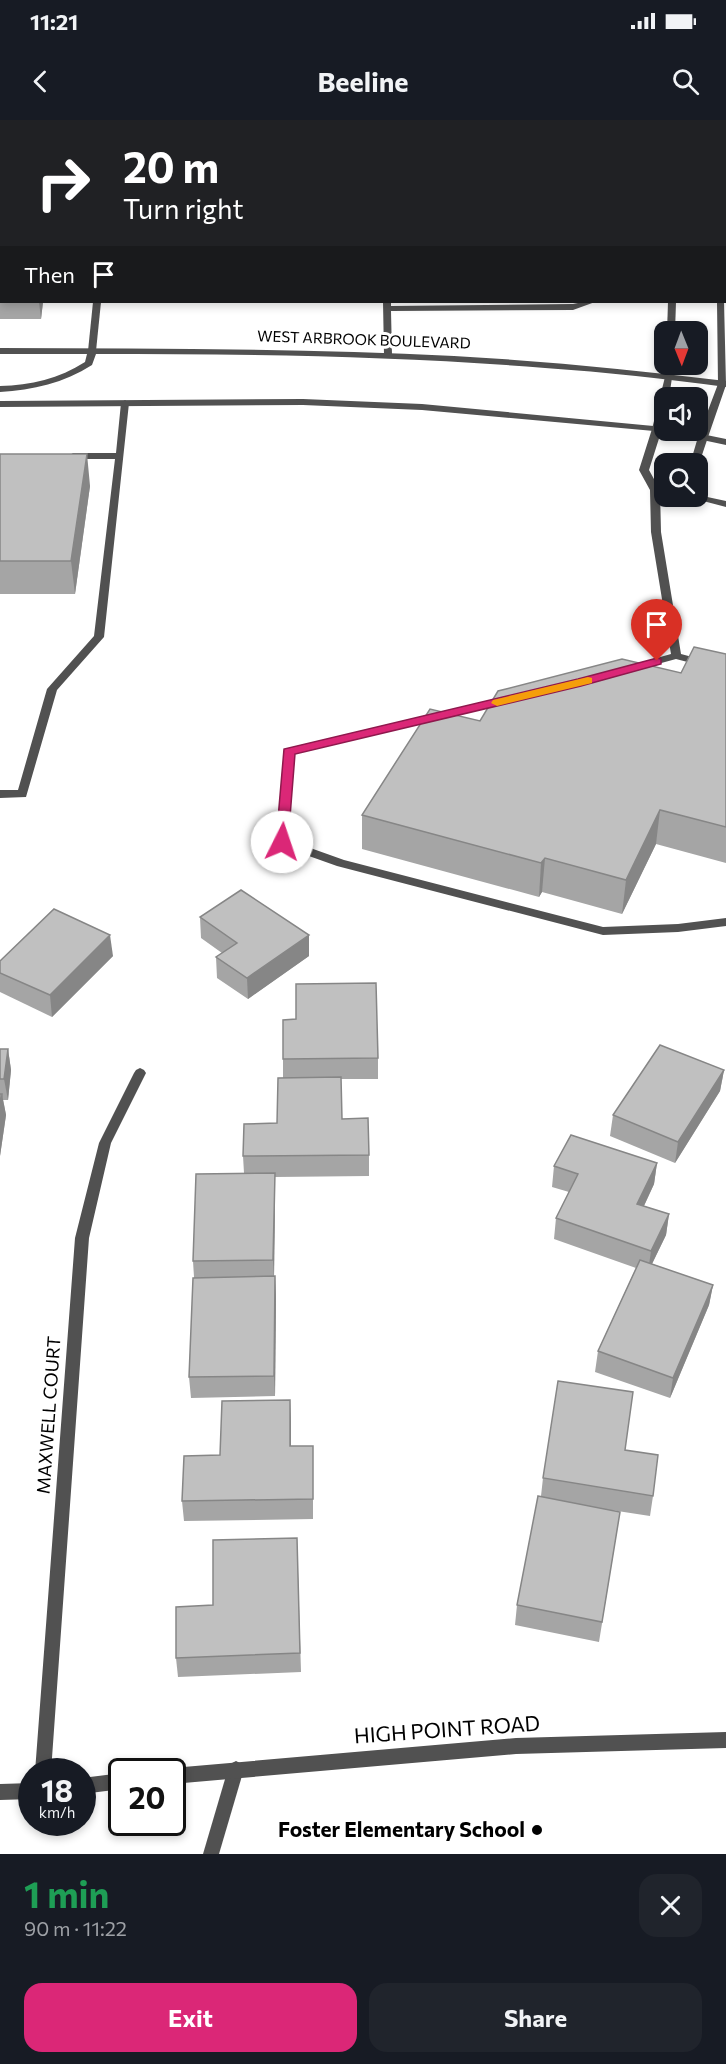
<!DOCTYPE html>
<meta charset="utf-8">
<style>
:root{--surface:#171b24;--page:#20242c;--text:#f1f3f6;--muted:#9ea1a6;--accent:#db2777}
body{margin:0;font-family:Commissioner,sans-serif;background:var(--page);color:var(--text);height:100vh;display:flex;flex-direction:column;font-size:22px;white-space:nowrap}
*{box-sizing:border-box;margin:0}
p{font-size:20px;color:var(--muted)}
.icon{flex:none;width:33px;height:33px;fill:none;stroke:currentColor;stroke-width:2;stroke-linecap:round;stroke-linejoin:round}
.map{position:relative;height:1734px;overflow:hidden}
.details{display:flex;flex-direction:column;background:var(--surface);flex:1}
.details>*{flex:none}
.banner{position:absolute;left:0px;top:0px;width:726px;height:183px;box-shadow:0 3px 9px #0003;background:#202124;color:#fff;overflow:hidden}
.needle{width:39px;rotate:179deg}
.buttons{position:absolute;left:654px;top:201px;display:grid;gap:12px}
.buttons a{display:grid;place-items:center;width:54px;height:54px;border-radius:12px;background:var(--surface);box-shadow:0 3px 9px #0003;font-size:30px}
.speed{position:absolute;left:18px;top:1638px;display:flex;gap:12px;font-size:30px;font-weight:700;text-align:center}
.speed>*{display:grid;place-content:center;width:78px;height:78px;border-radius:50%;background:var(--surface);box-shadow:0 3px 9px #0003;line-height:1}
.speed small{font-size:15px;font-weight:400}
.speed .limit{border:3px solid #111;border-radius:9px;background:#fff;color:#111}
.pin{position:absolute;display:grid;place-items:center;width:51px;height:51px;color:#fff;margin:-62px -26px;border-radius:50% 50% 50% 0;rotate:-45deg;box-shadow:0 0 6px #0007}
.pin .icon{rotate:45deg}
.me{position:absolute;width:66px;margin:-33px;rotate:4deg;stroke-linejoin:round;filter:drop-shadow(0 0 4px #0008)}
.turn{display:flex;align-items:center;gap:21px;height:126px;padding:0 24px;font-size:27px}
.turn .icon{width:78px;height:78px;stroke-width:2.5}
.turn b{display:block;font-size:42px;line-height:51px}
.then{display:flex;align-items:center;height:57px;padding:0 24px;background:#0003;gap:12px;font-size:22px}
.round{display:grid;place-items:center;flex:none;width:63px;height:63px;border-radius:18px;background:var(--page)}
.headline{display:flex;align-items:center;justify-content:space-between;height:102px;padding:0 24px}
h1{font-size:36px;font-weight:700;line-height:45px;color:#1e9e55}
.primary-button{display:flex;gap:12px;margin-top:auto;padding:12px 24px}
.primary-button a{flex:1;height:69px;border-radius:18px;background:var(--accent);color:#fff;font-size:24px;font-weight:700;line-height:69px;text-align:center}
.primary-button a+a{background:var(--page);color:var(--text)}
.status{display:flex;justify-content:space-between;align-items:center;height:42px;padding:0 30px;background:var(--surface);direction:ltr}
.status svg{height:16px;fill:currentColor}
header{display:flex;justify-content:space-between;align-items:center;height:78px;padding:0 24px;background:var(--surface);font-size:27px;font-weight:700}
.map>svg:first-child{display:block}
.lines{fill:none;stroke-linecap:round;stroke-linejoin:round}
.service{fill:#515151;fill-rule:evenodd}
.minor{fill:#515151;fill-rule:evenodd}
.tertiary{fill:#515151;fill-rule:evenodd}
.wall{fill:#a5a5a5}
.shaded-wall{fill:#868686}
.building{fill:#c0c0c0;stroke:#868686;stroke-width:1.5}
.route{fill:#db2777;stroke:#8e194d;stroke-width:1.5}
.slow{fill:#f59e0b}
.poi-dot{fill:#000;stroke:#fff;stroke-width:2}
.labels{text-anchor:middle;stroke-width:6;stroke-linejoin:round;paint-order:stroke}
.far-street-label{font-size:15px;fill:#000;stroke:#fff}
.street-label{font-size:18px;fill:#000;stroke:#fff}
.near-street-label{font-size:21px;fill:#000;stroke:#fff}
.near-poi-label{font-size:21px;font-weight:bold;fill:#000;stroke:#fff;text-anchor:end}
</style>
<div class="status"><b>11:21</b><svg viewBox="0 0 49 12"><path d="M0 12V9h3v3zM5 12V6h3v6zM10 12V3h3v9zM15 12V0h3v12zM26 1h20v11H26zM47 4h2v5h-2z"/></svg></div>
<header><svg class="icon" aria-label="back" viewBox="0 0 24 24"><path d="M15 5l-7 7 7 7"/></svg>Beeline<svg class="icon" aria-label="search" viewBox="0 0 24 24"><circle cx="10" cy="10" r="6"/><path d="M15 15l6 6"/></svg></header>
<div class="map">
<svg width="726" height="1734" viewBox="0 0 726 1734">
<rect width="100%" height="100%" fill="#fff"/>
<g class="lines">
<!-- service -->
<g class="service">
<rect x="116" y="0" width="8" height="2"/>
<rect x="374" y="0" width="8" height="2"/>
<rect x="577" y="0" width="8" height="2"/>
<path d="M93,182H101L96,231L92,234L88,231Z"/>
<path d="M383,182H391V186L573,184L583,182H595L573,190L391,191L392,235L388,238L384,235Z"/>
<path d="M125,280L129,283L104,517L57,570L26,677L0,678V670H18L47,569L94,516L115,339H73L68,336L73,333H116L121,283Z"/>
<path d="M657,306L662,309L649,350L660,370L661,412L681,534L726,546V552L676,539L632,551L627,548L628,546L671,534L651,412L650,370L639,350L652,309Z"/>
<path d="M703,314L708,317L699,344L698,346V344H690L698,317Z"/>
<path d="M698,375L726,381V387L684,376Z"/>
<path d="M504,578L508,579L509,581L508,583L294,633L288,720L344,740L603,807L678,804L726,798V806L678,812L603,815L337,746L278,725L276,722L285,629Z"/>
<path d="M236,1641L242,1644L244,1649L219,1734H203L228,1649L230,1644Z"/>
</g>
<!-- minor -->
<g class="minor">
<path d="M671,0H679L680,2H672Z"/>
<rect x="724" y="39" width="2" height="5"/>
<path d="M724,112H726L724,117Z"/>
<path d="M724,162H726L724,169Z"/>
<path d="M724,181L726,265L708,317L703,320L698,317L718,264L717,182Z"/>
<path d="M668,182H676L675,212H667Z"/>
<path d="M666,244H674L669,278H664V296L662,309L657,312L652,309L665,257Z"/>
<path d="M140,948L144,950L146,953L111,1023L89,1118L51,1652H35L75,1118L99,1023L134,953L136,950Z"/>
</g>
<!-- tertiary -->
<g class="tertiary">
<path d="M0,228C151,229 303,228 454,236C545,241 636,250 726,261V267C666,259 606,252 545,248C396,236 246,234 96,234L92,245C64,263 33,270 0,272V266C31,265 59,259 85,242L87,234H0Z"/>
<path d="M303,279L422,284L664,307V310H682L726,319V325L665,312L422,290L303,285L0,287V281Z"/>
<path d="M726,1612V1628L516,1634L172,1664V1652H166L172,1648L516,1618Z"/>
<path d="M122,1653V1669L82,1674V1658Z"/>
<path d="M32,1663V1679L0,1680V1664Z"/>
</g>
</g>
<!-- wall -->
<g class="wall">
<path d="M0,0L2,2V182H43L41,199H0Z"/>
<path d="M441,0H564L563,2H441Z"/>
<path d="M0,334L90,366L75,474H0Z"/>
<path d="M726,534V743L656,724L622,794L542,772L539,777L362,729V695L480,601L681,553Z"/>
<path d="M200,797L309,836L248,879L217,858L216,837L222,833L201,818Z"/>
<path d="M113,836L52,897L0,872V841Z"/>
<path d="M0,929H8L11,950L8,980H3L6,995L0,1036Z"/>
<path d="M378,938V959H341L342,999L369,1035V1056L275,1057V1074L274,1156H275L276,1177L275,1276L191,1278L189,1257L194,1157L193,1141L244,1053L243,1036L277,1003L283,958V939Z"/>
<path d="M724,950L720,971L675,1043L610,1016L613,995Z"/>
<path d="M657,1043L654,1064L644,1086L669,1094L666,1115L652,1144L713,1165L709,1185L670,1278L595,1252L598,1231L636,1148L554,1119L556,1098L569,1072L552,1067L554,1046Z"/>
<path d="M290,1280L291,1326L313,1346V1399L184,1401L182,1381L220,1335Z"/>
<path d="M625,1330L653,1376L650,1396L611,1390L620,1392L599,1522L515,1505L517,1485L541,1376L543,1358Z"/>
<path d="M297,1418L301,1552L178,1557L176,1538L213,1485Z"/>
</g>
<!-- shaded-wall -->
<g class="shaded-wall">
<path d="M39,182H43L41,199Z"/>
<path d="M87,334L90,366L75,474L71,441Z"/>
<path d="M660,690L656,724L622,794L626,760Z"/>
<path d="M545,738L542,772L539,777L541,743Z"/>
<path d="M110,815L113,836L52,897L50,875Z"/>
<path d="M309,815V836L248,879L247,858Z"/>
<path d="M8,929L11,950L8,980L4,959Z"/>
<path d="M724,950L720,971L675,1043L678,1022Z"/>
<path d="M2,974L6,995L0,1036V990Z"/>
<path d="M657,1043L654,1064L635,1105L637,1084Z"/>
<path d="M275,1053V1074L274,1160L273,1140Z"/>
<path d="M669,1094L666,1115L648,1152L651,1131Z"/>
<path d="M275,1156L276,1177L275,1276L274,1256Z"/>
<path d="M713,1165L709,1185L670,1278L673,1258Z"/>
<path d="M290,1280L291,1301V1346L290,1326Z"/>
</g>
<!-- building -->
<g class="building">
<path d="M0,0H84V2H2V173H0Z"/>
<path d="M0,334H87L71,441H0Z"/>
<path d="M694,527L726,534V707L660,690L626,760L545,738L541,743L362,695L430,589L480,601L498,571L622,539L681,553Z"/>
<path d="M241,770L309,815L247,858L216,837L237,823L200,797Z"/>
<path d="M54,789L110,815L50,875L0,853V841Z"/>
<path d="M376,863L378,938L283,939V900L296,899V864Z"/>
<path d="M660,925L724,950L678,1022L613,995Z"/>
<path d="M0,929H8L4,959H0Z"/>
<path d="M341,957L342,999L368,998L369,1035L243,1036L244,1004L277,1003L278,958Z"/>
<path d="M0,974H2L0,990Z"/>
<path d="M571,1015L657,1043L637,1084L669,1094L651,1131L556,1098L578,1054L554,1046Z"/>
<path d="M275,1053L273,1140L193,1141L196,1054Z"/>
<path d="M640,1140L713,1165L673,1258L598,1231Z"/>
<path d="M275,1156L274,1256L189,1257L193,1158Z"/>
<path d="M558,1261L633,1272L625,1330L658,1335L653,1376L543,1358Z"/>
<path d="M290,1280V1326H313V1379L182,1381L184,1336L220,1335L222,1281Z"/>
<path d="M538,1376L620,1392L602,1502L517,1485Z"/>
<path d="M297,1418L300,1533L176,1538V1487L213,1485V1420Z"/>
</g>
<!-- route -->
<path class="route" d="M657,538L661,539V544L581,566L295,634L288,722L282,726L276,722L284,629L578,559Z"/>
<!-- slow -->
<path class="slow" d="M588,557L592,558V563L497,586L491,583L493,580Z"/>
<!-- markers -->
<circle class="poi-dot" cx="537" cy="1710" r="6"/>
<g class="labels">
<!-- far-street labels -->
<g class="far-street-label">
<text transform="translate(364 220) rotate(2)" y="5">WEST ARBROOK BOULEVARD</text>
</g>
<!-- street labels -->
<g class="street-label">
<text transform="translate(49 1295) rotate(-86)" y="6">MAXWELL COURT</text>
</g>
<!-- near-street labels -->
<g class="near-street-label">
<text transform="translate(447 1610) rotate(-4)" y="7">HIGH POINT ROAD</text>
</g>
<!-- near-poi labels -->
<g class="near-poi-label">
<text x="525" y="1717">Foster Elementary School</text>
</g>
</g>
</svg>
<div class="buttons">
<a><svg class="needle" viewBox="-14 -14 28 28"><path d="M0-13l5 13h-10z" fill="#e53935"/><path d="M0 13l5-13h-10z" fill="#9ea1a6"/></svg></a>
<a><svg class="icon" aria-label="sound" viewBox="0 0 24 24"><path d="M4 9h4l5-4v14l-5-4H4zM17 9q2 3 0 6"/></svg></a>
<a><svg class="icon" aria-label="search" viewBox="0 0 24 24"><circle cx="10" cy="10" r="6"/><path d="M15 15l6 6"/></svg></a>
</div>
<div class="speed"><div>18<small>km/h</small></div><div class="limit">20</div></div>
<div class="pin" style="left:657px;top:541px;background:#d93025"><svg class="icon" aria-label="arrive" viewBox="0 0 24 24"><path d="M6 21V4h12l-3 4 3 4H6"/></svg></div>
<svg class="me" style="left:282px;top:722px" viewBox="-20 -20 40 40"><circle r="19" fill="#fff"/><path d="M0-13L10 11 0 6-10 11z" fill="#db2777"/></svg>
<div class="banner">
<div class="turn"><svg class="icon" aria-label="right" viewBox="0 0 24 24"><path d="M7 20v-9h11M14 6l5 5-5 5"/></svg><div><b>20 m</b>Turn right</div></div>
<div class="then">Then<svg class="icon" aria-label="arrive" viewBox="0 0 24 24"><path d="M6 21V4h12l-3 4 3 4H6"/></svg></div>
</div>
</div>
<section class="details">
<div class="headline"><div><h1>1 min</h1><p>90 m · 11:22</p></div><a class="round"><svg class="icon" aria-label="close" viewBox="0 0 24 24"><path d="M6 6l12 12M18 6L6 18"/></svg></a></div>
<div class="primary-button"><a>Exit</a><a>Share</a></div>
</section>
